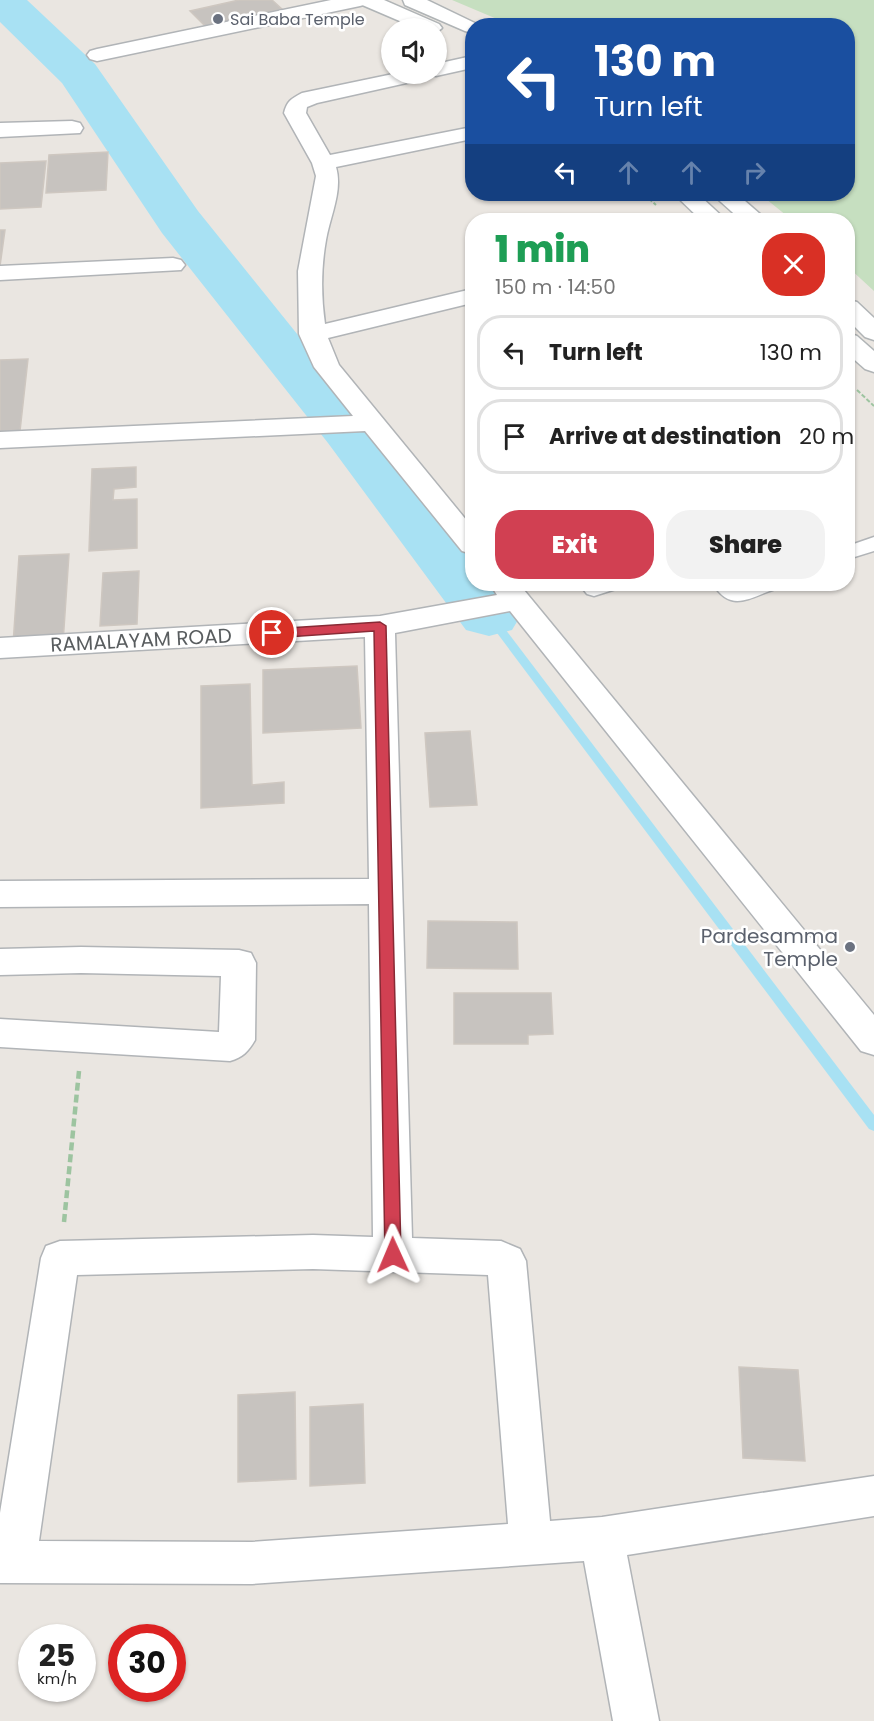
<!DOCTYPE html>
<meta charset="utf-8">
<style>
:root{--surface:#fff;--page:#f2f2f2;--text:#222;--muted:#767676;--line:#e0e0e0;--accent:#d14052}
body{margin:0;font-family:Poppins,sans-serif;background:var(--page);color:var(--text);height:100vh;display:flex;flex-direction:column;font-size:22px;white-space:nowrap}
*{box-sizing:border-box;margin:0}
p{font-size:20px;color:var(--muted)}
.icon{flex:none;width:33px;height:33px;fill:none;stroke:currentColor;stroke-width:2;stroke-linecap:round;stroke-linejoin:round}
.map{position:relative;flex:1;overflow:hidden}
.side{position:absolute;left:465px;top:213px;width:390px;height:378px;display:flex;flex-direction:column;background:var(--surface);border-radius:24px;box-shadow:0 2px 4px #0004}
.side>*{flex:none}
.hud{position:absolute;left:465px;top:18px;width:390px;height:183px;border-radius:24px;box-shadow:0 2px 4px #0004;background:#1a4fa0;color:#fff;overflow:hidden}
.fabs{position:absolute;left:381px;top:18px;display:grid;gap:12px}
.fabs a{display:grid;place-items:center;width:66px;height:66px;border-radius:50%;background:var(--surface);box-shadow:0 2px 4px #0004;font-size:30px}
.speed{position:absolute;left:18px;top:1624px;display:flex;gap:12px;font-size:30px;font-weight:700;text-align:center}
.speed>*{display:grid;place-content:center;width:78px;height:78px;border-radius:50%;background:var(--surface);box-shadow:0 2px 4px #0004;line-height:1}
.speed small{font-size:15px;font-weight:400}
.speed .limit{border:9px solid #d22;background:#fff;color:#111}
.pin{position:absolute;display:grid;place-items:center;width:51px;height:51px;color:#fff;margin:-26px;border:3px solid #fff;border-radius:50%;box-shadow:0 2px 6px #0007}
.me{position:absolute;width:66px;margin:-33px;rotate:359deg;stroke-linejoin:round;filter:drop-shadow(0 0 4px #0008)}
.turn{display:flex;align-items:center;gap:21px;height:126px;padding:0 30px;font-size:27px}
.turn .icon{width:78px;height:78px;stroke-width:2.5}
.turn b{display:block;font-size:42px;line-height:51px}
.lanes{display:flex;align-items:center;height:57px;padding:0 30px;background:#0003;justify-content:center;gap:30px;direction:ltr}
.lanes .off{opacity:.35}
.round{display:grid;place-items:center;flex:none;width:63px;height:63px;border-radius:24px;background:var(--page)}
.overview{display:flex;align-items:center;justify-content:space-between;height:102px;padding:0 30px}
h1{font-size:36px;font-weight:800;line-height:45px;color:#1e9e55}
.primary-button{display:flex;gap:12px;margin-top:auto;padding:12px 30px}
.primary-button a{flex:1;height:69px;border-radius:24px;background:var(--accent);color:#fff;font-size:24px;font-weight:800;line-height:69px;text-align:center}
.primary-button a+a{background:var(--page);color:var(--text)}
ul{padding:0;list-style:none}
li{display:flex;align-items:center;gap:18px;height:75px;margin:0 12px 9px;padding:0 18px;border:3px solid var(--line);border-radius:24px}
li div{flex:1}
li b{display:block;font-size:22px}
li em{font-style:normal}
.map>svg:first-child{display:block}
.green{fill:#c6dfc0}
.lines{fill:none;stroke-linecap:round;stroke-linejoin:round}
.stream{fill:#a8e1f3;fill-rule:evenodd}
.river{fill:#a8e1f3;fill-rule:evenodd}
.building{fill:#c7c3bf;stroke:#cec7c0;stroke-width:1.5}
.service-casing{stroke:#b1b4b7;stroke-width:3}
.minor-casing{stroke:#b1b4b7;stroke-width:3}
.secondary-casing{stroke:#b0b4b6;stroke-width:3}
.path-far1{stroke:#9dc4a0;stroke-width:2;stroke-dasharray:4.5 2;stroke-linecap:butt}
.path{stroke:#9dc4a0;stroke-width:4.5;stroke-dasharray:8 4;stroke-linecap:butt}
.service{fill:#fff;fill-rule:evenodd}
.minor{fill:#fff;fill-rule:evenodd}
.secondary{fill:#fff;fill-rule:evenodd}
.route{fill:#d14052;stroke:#882a35;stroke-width:1.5}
.worship-dot{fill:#6b7280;stroke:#fff;stroke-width:2}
.labels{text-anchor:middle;stroke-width:5;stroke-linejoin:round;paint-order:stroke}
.far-worship-label{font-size:16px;fill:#5b616d;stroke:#fff;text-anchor:start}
.street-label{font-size:20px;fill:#595d5f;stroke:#fff}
.worship-label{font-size:20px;fill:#5b616d;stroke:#fff;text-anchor:end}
</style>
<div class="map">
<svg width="874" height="1721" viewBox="0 0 874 1721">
<rect width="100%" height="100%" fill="#eae6e1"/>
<!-- green -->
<path class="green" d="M452,0H874V291L848,267V220H792L760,194H848V26L511,25Z"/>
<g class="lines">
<!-- stream -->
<path class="stream" d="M489,611L493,613L874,1115V1131L869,1129L485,617L484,615L485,613Z"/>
<!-- river -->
<path class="river" d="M0,0H27L95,64L198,211L472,551V584H499L521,615L512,630L489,636L466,630L328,443L162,233L62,83L0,22Z"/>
</g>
<!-- building -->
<g class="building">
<path d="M239,0H272L282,9L206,27L190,11Z"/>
<path d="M108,152L106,190L46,193L49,155Z"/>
<path d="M46,161L41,207L0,209V163Z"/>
<path d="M0,230H5L0,266Z"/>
<path d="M28,359L20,431L0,432V360Z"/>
<path d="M136,467V487L114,489L113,500L137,499V548L89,551L92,469Z"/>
<path d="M69,554L63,643L13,645L19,556Z"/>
<path d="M139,571L137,624L100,626L103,573Z"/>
<path d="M357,666L361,728L263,733V670Z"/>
<path d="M250,684L252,785L284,782V803L201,808V686Z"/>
<path d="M470,731L477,805L430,807L425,733Z"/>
<path d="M428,921L517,922L518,969L427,968Z"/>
<path d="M454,993H551L553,1034L528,1035V1044H454Z"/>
<path d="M739,1367L798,1370L805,1461L743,1458Z"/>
<path d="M295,1392L296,1479L238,1482V1395Z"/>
<path d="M363,1404L365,1483L310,1486V1407Z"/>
</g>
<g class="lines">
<defs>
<g id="service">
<path d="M874,537V551L848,559V546Z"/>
<path d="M589,584H619L616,589L594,596L587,594L583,589Z"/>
<path d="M713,584H735L738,587L749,584H778L775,589C749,598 731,613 713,584Z"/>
</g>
<g id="minor">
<path d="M331,0H370L367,4L360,6L97,61L90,59L87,55L90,51L97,49Z"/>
<path d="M472,56V68L436,76L430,75L420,80L317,103L307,107L306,113L330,155L472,127V139L336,167C343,191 330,216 326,240C321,268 321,296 325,324L472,289V303L328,338L339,365L472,527V554L462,551L365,431L0,448V432L353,416L314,367L299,334L298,271L316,176L312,163L284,113C287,101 291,99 302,93L393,74H436V64Z"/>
<path d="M72,121L80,123L83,128L80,133L0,137V123Z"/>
<path d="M173,258L181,260L185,265L181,270L0,280V266Z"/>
<path d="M490,584H519L874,1015V1055L861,1051L510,611L395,633L412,1238L501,1241L520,1249L526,1261L550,1521L602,1517L874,1476V1516L627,1555L659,1721H613L584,1561L252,1584L0,1583V1513L41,1258L46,1246L60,1241L313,1235L373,1237L369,904L0,907V881L369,879L365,637L0,658V638L380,616L497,595ZM313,1269L488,1275L508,1524L252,1542L39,1541L77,1275Z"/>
<path d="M81,947L239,950L251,953L256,963L255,1040C248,1052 243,1057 230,1061L0,1047V1019L219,1032L221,976L81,973L0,975V949Z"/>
</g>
<g id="secondary">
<path d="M357,0H384L439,24L442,28L436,33V28H416L360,4Z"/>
<path d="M403,0H427L481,26H472V33L465,31L405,5Z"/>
<path d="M674,194H698L726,220H701Z"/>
<path d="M712,194H737L767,220H741Z"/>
<path d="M848,300L857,302L874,318V340L865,337L848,320Z"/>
<path d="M848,333L857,336L874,351V372L865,369L848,354Z"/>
</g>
</defs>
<!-- service casing -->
<use href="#service" class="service-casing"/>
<!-- minor casing -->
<use href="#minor" class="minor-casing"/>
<!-- secondary casing -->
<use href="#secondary" class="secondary-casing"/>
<!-- path-far1 -->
<g class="path-far1">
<path d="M644,194L656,205"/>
<path d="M857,390L874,406"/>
</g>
<!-- path -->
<path class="path" d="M64,1222L79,1071"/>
<!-- service -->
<use href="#service" class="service"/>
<!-- minor -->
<use href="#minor" class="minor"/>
<!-- secondary -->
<use href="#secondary" class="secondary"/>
</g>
<!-- route -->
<path class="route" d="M380,622L386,626L401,1255L399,1260H388L385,1255L374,631L272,638L266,633L272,629Z"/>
<!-- markers -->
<g class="worship-dot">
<circle cx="218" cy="19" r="6"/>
<circle cx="850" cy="947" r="6"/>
</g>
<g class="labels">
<!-- far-worship labels -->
<g class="far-worship-label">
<text x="230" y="25">Sai Baba Temple</text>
</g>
<!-- street labels -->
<g class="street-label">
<text transform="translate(141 640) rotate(-3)" y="7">RAMALAYAM ROAD</text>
</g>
<!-- worship labels -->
<g class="worship-label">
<text x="838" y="943">Pardesamma<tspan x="838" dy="23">Temple</tspan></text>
</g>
</g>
</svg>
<div class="fabs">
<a><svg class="icon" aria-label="sound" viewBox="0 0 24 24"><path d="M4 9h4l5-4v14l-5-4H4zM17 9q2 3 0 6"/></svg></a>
</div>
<div class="speed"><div>25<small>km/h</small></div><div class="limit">30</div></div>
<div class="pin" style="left:272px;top:633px;background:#d93025"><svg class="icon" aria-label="arrive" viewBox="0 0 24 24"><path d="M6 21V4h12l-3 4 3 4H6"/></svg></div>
<svg class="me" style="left:393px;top:1255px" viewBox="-20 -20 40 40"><path d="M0-17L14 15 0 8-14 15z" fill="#d14052" stroke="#fff" stroke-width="4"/></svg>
<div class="hud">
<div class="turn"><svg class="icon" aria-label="left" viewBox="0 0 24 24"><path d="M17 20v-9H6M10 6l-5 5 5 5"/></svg><div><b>130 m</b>Turn left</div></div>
<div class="lanes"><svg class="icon" aria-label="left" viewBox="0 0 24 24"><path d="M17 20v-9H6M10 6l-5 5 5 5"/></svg><svg class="icon off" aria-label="ahead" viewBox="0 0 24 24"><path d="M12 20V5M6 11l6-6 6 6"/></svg><svg class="icon off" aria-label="ahead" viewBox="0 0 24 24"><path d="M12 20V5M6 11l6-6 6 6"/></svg><svg class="icon off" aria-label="right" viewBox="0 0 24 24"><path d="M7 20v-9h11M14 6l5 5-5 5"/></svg></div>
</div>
<section class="side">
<div class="overview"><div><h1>1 min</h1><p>150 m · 14:50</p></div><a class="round" style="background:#d93025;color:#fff"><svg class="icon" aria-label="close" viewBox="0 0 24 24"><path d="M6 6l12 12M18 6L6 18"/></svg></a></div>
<ul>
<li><svg class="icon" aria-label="left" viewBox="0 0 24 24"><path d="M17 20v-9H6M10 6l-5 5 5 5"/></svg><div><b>Turn left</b></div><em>130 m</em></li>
<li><svg class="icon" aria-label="arrive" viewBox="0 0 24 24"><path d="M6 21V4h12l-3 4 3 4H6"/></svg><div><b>Arrive at destination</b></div><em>20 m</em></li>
</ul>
<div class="primary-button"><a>Exit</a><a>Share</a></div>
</section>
</div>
